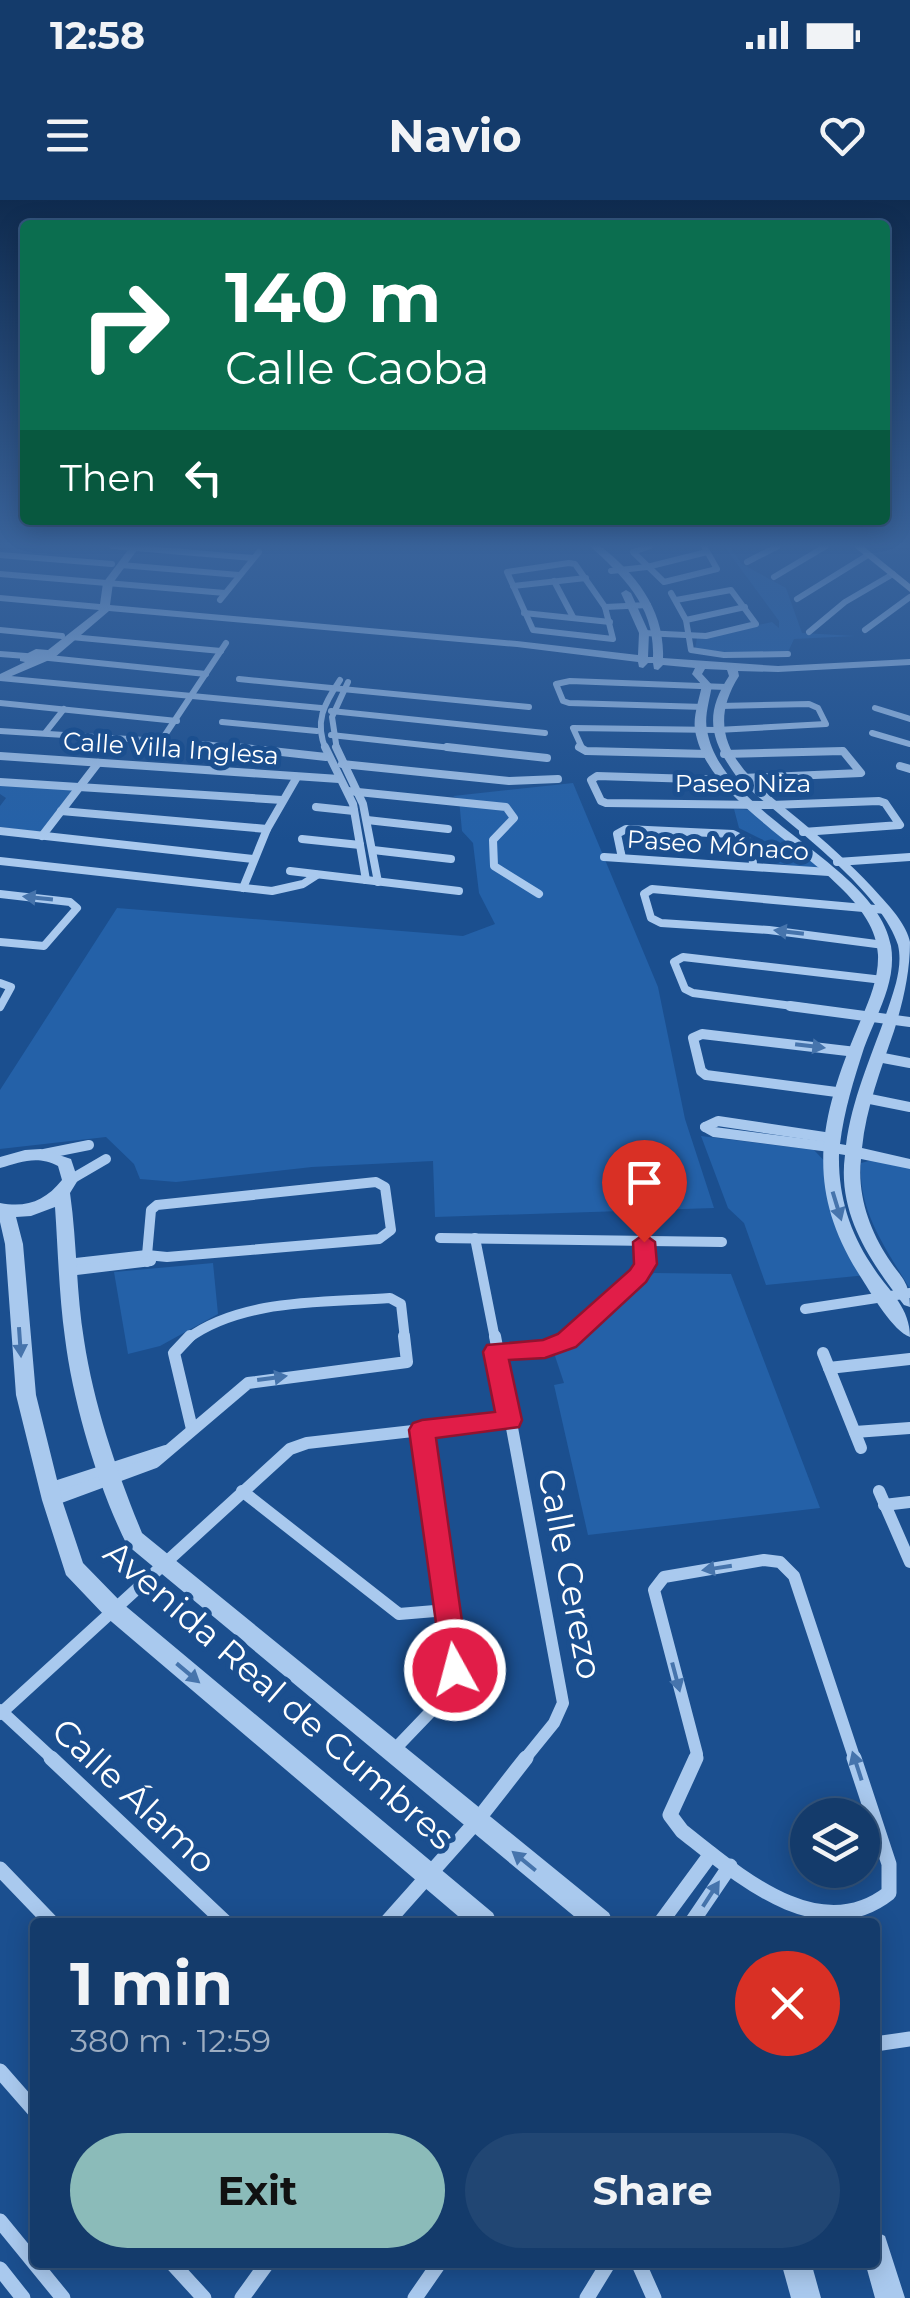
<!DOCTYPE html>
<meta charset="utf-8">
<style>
:root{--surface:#143b6b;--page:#214673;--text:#f1f3f6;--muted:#9dadc1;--line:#33557e;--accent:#8bbbb9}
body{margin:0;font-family:Montserrat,sans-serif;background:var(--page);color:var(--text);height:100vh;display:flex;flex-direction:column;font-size:38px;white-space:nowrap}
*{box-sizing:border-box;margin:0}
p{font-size:32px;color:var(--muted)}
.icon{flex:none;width:55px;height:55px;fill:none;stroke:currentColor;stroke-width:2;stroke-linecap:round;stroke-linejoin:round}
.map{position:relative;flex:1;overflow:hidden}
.panel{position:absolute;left:30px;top:1718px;width:850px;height:350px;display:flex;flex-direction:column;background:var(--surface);border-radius:10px;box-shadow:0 5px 25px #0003,0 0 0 2px var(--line)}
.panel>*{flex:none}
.top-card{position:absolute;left:20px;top:20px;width:870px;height:305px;border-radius:10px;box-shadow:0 5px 25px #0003,0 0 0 2px var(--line);background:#0b6e4f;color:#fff;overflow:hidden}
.fabs{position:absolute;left:790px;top:1598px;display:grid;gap:20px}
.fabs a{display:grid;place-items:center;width:90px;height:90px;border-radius:50%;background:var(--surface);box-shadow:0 5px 25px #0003,0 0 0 2px var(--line);font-size:50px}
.pin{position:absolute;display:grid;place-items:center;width:85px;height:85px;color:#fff;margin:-102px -42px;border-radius:50% 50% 50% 0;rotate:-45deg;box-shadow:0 0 10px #0007}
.pin .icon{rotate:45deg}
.me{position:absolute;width:110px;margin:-55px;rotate:353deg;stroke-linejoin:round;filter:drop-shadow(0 0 8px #0008)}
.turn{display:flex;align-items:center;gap:35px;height:210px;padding:0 40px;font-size:45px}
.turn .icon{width:130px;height:130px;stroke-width:2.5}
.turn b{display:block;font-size:70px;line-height:85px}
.then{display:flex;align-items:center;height:95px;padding:0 40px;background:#0003;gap:20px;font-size:38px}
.round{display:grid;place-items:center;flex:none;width:105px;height:105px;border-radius:52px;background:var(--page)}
.summary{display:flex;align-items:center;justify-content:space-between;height:170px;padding:0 40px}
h1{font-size:60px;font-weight:700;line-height:75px}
.primary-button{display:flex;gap:20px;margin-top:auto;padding:20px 40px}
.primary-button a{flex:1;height:115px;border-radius:60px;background:var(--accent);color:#111;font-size:40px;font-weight:700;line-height:115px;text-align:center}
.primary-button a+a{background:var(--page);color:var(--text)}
.status{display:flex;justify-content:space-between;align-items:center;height:70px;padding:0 50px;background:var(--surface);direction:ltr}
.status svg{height:28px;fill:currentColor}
header{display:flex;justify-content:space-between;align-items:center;height:130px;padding:0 40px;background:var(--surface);font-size:45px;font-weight:700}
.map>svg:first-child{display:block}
.green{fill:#2461a8}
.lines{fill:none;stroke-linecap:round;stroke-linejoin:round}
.minor-far4{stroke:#a9c9ee;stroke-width:6}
.minor-far3{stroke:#a9c9ee;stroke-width:8}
.minor-far2{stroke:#a9c9ee;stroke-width:10}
.minor-far1{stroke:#a9c9ee;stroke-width:12}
.minor{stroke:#a9c9ee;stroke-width:15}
.tertiary{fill:#a9c9ee;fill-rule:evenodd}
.secondary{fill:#d6e6fa;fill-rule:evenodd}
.oneway{fill:#4674ac}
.route{fill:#e11d48;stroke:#92132f;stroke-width:2.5}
.labels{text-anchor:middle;stroke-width:10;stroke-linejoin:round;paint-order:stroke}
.far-street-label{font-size:25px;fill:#fff;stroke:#1b4f8f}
.near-street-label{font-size:35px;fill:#fff;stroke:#1b4f8f}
</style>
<div class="status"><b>12:58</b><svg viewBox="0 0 49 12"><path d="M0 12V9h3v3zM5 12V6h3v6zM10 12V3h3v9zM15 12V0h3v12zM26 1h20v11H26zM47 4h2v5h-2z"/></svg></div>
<header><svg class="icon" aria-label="menu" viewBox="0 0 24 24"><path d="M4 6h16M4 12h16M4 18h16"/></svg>Navio<svg class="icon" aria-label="heart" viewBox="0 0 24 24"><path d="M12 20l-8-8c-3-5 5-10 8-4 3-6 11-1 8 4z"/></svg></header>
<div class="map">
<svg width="910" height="2098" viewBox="0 0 910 2098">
<rect width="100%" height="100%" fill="#1b4f8f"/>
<!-- green -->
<g class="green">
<path d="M724,346H729L742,364L786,388L802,433L855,436L794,439L788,452L746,454L695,449L697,438L772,422L779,428V421Z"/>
<path d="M0,582L74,589L40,632L0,627V606L6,598L0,594Z"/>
<path d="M573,583L658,787L685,919L714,1008L435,1017L433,961L312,967L176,982L140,979L134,964L106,937L0,949V890L117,708L463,736L495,724L479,693L473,643L462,631L459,599L453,596Z"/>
<path d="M734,609L757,610L821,666L816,670L764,661L763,640L739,628Z"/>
<path d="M701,936L814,950L830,967L867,1075L766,1085L744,1023L728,1008Z"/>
<path d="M872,960L910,967V1089C886,1048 858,1012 861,963Z"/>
<path d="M213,1063L218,1114L160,1146L128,1154L114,1072Z"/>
<path d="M654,1073L731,1074L820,1308L588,1335L554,1185L564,1183L554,1153L567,1151Z"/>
</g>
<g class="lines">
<!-- minor-far4 -->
<g class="minor-far4">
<path d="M112,346L253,358"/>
<path d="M650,346L633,352L664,382L717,369L704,346"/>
<path d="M0,355L112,364"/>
<path d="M747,362L778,346"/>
<path d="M569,363L575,364L605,407L613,439L533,430L507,372Z"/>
<path d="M121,365L239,375"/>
<path d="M611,371L647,367L707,352"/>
<path d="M0,374L225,393"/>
<path d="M774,377L826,346"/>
<path d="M554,381L573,417"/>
<path d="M513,386L586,378"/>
<path d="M671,393L686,420L691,450L724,455L788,454"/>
<path d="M797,399L868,355"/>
<path d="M220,400L259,352"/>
<path d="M605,407L648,405"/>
<path d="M524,413L610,422"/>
<path d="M686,420L745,407"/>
<path d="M0,430L62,436"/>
<path d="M865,430L910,397"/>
<path d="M809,432L845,402L893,374"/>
<path d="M644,433L706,436L756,424L731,390L676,400"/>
<path d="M71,437L221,451"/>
<path d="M0,454L26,456"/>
<path d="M49,458L206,474"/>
<path d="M0,478L321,508"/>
<path d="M239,479L529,507"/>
<path d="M0,503L177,521"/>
<path d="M704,507L569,503L563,501L556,484L570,481L726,487"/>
<path d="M875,508L910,519"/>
<path d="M331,511L545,533"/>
<path d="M222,522L317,531"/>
<path d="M0,531L161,541L226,443"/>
<path d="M45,533L64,509"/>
<path d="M872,533L910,544"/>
<path d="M331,535L470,550"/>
<path d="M203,544L258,550"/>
<path d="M326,550C314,522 324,504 340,480"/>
<path d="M337,550L332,517L348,482"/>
<path d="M583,550L573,528L717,530L826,524L818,508L809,504L720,506"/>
</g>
<!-- minor-far3 -->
<g class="minor-far3">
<path d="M235,547L326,557"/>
<path d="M325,547L353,604L366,680"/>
<path d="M336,547L363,604L378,682"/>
<path d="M447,547L547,558"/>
<path d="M579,547L586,551L708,554"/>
<path d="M724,554L843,551L861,573L743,578"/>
<path d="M0,556L339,579"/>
<path d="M342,564L509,581L558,579"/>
<path d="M900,566L910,569"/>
<path d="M727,580L597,576L591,580L601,601L606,603L771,605L879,601L885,603L900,625L803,632"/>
<path d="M0,582L282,600"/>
<path d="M348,591L506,607L514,618L493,640L494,666L539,694"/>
<path d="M316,607L354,611"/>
<path d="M61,611L267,629"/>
<path d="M367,620L448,629"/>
<path d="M0,631L253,659"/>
<path d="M42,636L98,563"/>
<path d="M302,639L360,645"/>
<path d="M373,650L451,659"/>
<path d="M604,657L829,672"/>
<path d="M622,658L617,634L626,629L733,634L752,643L753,665"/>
<path d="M0,661L272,691L303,684L317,675"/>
<path d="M837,662L910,657"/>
<path d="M290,671L459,691"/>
<path d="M243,688L267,629L297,577"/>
<path d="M0,694L70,702L77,708L44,746L0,742"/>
<path d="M884,745L769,730L661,723L651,718L644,694L652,689L886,710"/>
<path d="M0,783L11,787L0,807"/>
<path d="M808,808L693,793L685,789L674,762L683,757L883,780"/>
</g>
<!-- minor-far2 -->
<g class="minor-far2">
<path d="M790,806L910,822"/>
<path d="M878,857L910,863"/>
<path d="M844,893L706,875L701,871L693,838L702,834L856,852"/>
<path d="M865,898L910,907"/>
<path d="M705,927L718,921L831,938"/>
<path d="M705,927L714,932L830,947"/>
<path d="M44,954L89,945"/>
<path d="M70,980L106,959"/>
<path d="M376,982L385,987L391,1030L379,1039L167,1057L147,1055L151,1010L157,1005Z"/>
<path d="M440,1038L722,1042"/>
<path d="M475,1038L495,1139"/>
<path d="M147,1055V1062"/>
<path d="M67,1064L147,1055"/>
<path d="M68,1071L151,1061"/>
<path d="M805,1109L910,1093"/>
<path d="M187,1139C242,1098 325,1103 390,1098L401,1104L405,1139"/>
<path d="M570,1139L638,1076L645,1064L644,1042"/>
</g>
<!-- minor-far1 -->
<g class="minor-far1">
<path d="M190,1136L174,1153L192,1229"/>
<path d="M495,1136L563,1503L554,1523L524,1560"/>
<path d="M495,1151L545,1149L572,1136"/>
<path d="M823,1153L861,1248"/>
<path d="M829,1168L910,1159"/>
<path d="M855,1232L910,1228"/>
<path d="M49,1289L166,1251"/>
<path d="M242,1291L399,1414L447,1410"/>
<path d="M879,1291L910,1362"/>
<path d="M52,1300L155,1262L248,1183L407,1162L404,1136"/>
<path d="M884,1305L910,1302"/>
<path d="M0,1510L54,1560"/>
<path d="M0,1514L290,1249L307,1243L510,1220"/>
<path d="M392,1552L438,1504L455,1470L422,1230"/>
<path d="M695,1560L697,1554L654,1390L664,1377L764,1360L780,1362L794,1376L855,1560"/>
</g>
<!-- minor -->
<g class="minor">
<path d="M51,1558L225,1722"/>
<path d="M696,1558L670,1615L682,1631C738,1675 819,1748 889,1693V1664L854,1558"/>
<path d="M0,1669L51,1722"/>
<path d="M387,1722L476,1622L526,1558"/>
<path d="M661,1722L711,1654"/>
<path d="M692,1722L730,1666"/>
<path d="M875,1844L910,1839"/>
<path d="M0,1871L35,1911"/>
<path d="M0,2021L63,2098"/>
<path d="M171,2062L204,2098"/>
<path d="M638,2062L654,2098"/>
<path d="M0,2069L23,2098"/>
<path d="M242,2098L268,2062"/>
<path d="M415,2098L440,2062"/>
<path d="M587,2098L609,2062"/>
</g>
<!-- tertiary -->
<g class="tertiary">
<path d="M131,346H140L113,383L110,405L517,441L638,455L639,433L621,393L626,390L631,393L649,433L648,457H653C655,407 624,377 590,346H600C636,373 665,411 663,458L778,466L910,459V465L778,472L738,471L739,476C694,547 761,587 809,628C835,650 859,672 881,697C892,709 907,726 910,742C910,773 903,802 894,831C881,869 866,908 862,948L910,959V969L861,959C857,994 869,1029 888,1058C901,1078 910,1081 910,1107L904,1105C870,1061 837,1014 845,955L839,954C838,994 849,1031 871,1064C887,1090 910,1106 910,1137C893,1131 872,1095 862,1079C806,993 817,926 855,834C865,809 879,783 878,755C876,673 710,620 695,530C693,516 699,500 702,485L692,474L695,468L663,465L658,470L654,469L653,463H648L643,468L639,467L638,462L517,447L109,411L54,458L0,481V474L25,462L20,461V457L36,449L48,450L99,410L0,401V395L100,404L103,383ZM705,469L727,470L729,476C702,517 712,543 739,580C784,621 880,688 898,745C901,758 899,771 896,783C881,837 853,889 846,945L840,944C844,911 854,879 864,848C876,815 897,782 891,746C877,664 721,616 707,530C704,516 710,499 712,485L702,474Z"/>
<path d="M41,949L71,959L78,980L70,993C77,1041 76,1092 84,1140C94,1206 117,1272 142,1333L609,1713L613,1722H581L127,1345C98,1287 73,1203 65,1138C59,1095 58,1050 55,1007L31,1016L16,1017L23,1044L36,1195L62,1300L83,1363L122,1403L493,1713L497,1722H465L106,1417L66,1375L42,1300L16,1195L5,1044L0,1022V1003C27,1008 45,1001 62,980L58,966C37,955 21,962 0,968V957L25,950Z"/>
<path d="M875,2031L885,2036L905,2098H875L865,2062H875Z"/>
<path d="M781,2062H811L821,2098H791Z"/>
</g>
<!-- secondary -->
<path class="secondary" d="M853,346H863L910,384V392Z"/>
</g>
<!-- one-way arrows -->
<defs><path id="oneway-solid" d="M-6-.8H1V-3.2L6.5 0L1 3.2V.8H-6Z" transform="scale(2.5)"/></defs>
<g class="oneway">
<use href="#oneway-solid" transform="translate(38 698) rotate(-174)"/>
<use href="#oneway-solid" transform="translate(789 732) rotate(-173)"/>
<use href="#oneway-solid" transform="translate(810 846) rotate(7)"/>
<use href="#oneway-solid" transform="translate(837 1006) rotate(73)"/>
<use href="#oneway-solid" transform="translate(20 1142) rotate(86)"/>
<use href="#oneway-solid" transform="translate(272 1178) rotate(-8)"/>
<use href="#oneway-solid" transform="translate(717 1368) rotate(171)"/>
<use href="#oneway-solid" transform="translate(188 1473) rotate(40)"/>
<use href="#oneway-solid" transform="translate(676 1477) rotate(75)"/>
<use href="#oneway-solid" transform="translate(857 1566) rotate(-108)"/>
<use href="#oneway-solid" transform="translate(524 1661) rotate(-141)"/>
<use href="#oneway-solid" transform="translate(711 1694) rotate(-57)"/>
</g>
<!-- sky -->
<linearGradient id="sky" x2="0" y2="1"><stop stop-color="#0f2b4f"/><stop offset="0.54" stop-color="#39639b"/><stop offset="1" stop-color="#39639b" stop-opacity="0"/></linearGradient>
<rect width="910" height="640" fill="url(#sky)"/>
<!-- route -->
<path class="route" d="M644,1034L655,1042L657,1064L646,1082L576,1147L545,1158L509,1160L522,1220L519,1227L436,1238L469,1470L465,1480L455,1484L444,1480L409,1230L413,1223L422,1220L495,1212L483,1152L487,1145L543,1140L558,1134L630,1070L634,1064L633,1042Z"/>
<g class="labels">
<!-- far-street labels -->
<g class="far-street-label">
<text transform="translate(171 548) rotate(4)" y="9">Calle Villa Inglesa</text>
<text x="743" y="592">Paseo Niza</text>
<text transform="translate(718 645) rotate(4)" y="9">Paseo Mónaco</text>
</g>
<!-- near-street labels -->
<g class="near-street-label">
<text transform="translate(570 1374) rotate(79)" y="12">Calle Cerezo</text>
<text transform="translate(279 1495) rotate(41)" y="12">Avenida Real de Cumbres</text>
<text transform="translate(134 1596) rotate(43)" y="12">Calle Álamo</text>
</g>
</g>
</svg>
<div class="fabs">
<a><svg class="icon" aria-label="layers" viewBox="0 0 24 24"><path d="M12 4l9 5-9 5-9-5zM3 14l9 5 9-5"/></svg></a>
</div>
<div class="pin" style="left:644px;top:1042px;background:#d93025"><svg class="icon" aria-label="arrive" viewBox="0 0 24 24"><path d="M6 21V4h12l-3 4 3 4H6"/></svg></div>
<svg class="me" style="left:455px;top:1470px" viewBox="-20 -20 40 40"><circle r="17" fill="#e11d48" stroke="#fff" stroke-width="3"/><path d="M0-11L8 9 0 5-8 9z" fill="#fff"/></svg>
<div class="top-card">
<div class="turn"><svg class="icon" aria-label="right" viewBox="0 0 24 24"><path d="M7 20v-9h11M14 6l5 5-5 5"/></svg><div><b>140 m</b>Calle Caoba</div></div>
<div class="then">Then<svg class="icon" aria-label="left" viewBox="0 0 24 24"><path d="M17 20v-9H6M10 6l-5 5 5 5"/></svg></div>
</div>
<section class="panel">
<div class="summary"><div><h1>1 min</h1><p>380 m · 12:59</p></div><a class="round" style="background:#d93025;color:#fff"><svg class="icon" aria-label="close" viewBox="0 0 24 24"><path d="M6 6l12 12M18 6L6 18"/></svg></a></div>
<div class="primary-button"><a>Exit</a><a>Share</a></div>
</section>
</div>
